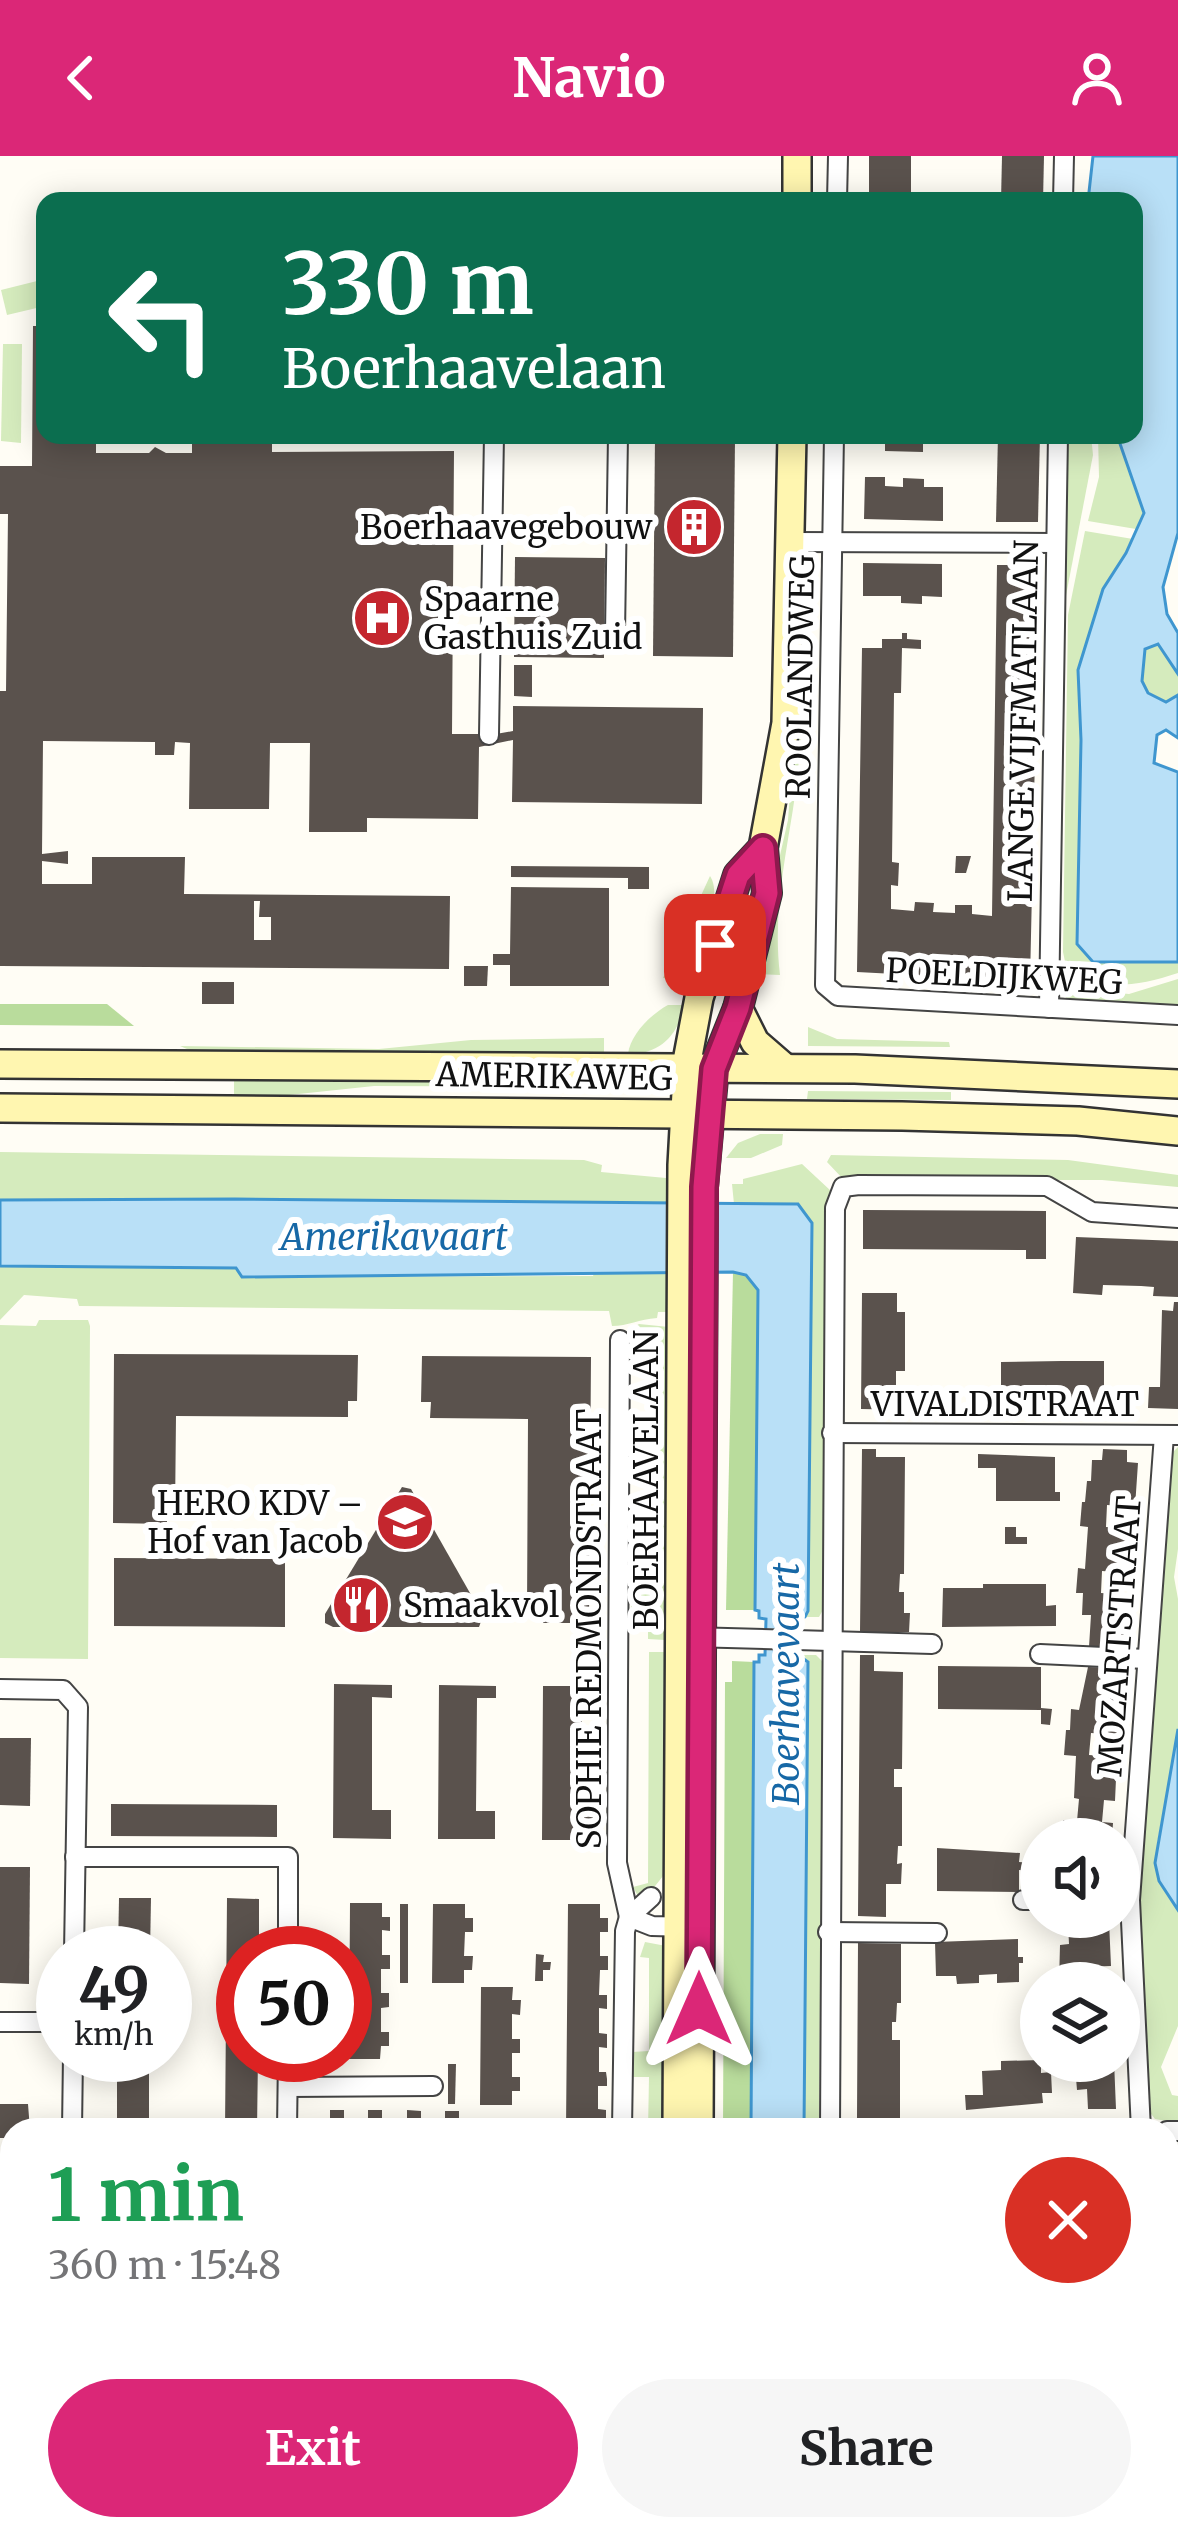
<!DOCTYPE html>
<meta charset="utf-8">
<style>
:root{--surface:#fff;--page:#f6f6f6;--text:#202124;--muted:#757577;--accent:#db2777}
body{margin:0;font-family:Merriweather,serif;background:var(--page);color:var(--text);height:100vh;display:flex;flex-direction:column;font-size:45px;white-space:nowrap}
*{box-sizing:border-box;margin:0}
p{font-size:39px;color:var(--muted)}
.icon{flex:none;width:66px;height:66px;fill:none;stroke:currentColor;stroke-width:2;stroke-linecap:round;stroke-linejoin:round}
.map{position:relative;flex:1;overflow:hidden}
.details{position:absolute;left:0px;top:1962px;width:1179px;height:423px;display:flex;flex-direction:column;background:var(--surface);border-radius:36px 36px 0 0;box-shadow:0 6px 30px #0003}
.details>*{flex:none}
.top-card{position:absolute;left:36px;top:36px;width:1107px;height:252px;border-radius:24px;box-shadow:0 6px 30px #0003;background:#0b6e4f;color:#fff;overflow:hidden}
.buttons{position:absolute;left:1020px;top:1662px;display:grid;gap:24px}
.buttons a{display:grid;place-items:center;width:120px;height:120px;border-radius:50%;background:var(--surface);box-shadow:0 6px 30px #0003;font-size:60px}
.speed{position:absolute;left:36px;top:1770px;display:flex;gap:24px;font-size:60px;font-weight:700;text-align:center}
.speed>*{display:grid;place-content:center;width:156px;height:156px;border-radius:50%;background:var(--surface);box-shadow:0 6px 30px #0003;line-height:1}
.speed small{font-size:30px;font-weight:400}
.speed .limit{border:18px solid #d22;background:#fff;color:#111}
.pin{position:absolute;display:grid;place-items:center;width:102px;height:102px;color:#fff;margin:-51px;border-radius:24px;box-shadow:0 6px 18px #0006}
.me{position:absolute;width:132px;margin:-66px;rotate:0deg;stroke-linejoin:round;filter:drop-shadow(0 0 9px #0008)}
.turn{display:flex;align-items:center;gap:42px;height:252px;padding:0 48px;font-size:54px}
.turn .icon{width:156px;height:156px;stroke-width:2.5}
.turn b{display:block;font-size:84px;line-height:102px}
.round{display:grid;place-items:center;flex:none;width:126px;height:126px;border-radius:63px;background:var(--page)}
.summary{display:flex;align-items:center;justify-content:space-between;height:204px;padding:0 48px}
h1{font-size:72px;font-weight:700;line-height:90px;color:#1e9e55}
.button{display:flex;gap:24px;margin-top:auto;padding:24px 48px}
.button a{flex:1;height:138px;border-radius:72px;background:var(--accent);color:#fff;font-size:48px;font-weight:700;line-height:138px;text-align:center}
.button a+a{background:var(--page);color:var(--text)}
header{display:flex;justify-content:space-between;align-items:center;height:156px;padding:0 48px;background:var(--accent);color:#fff;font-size:54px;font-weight:700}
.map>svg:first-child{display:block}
.green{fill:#d5ebbd}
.forest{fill:#b9dc9c}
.water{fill:#b9e0f7;stroke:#3f96cf;stroke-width:3}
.building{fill:#5a524d;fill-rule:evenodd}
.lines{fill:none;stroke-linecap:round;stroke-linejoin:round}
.street-casing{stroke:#444;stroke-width:22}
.secondary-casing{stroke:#333;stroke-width:32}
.street{stroke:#fff;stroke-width:18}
.secondary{stroke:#fff6b0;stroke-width:27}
.route-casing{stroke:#8e194d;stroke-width:30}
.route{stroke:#db2777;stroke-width:21}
.labels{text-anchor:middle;stroke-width:12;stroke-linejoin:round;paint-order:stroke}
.poi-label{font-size:33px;fill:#111;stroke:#fff;text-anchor:end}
.street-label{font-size:33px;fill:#111;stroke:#fff}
.water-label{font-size:36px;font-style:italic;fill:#1768a6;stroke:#fff}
</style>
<header><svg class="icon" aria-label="back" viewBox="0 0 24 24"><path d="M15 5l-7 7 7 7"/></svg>Navio<svg class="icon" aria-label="person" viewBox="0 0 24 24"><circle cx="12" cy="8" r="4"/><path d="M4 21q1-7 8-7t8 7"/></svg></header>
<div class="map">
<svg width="1178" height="2383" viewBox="0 0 1178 2383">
<rect width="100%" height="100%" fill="#fffdf5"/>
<!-- green -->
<g class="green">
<path d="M45,123V150L7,159L1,134Z"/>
<path d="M3,188H22L21,287L1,285Z"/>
<path d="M1065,279H1091L1093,299L1063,455Z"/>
<path d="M1098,279H1117L1144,357L1136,373L1088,365L1099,321Z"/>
<path d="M1085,375L1133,383L1103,434L1078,513L1093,806H1178V817C1139,830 1108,834 1068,820L1063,796L1068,459Z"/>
<path d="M1159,488L1178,518V539L1166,546L1148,537L1142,525L1145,493Z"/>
<path d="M801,495H805C803,548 801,601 793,653C784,709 773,761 780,819L753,818L788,664Z"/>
<path d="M710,720C725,742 696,798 689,825L663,822Z"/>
<path d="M1178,823V850L1067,843L1058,831L1129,838Z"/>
<path d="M668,849H684C679,879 659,899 628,898C630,879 651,858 668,849Z"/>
<path d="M808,871L837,883L949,886L950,891L808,890Z"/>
<path d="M604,882V899L194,896L180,890L379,893L471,884Z"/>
<path d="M234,920L605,922V931L374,930L289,939H234Z"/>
<path d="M808,935L951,936V944L807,943Z"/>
<path d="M760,978H783L782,989L751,1002H726L738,987Z"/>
<path d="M0,996L584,1004L602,1009L601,1016L666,1022L668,1047L0,1044Z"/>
<path d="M831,999L1068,1004L1178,1019V1031L1102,1024H844L827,1006Z"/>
<path d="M802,1008L831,1035L826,1054L824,1452L819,1461H805L798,1048H734L732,1028H743V1023Z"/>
<path d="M0,1110L237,1112L242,1121L593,1120L595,1115L667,1116L669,1156H658L657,1162C639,1163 628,1170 612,1170L609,1155L79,1150L77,1143L24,1139L0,1164Z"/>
<path d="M39,1164H88L90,1170L88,1503L0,1502V1169L36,1170Z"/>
<path d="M639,1168L669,1171L665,1484L648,1483V1442H635L634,1459L631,1460V1438L649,1437L650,1349L632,1348V1340L650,1339L651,1181L632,1180L631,1173Z"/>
<path d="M1178,1291V1393L1174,1421L1178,1443V1573L1157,1688L1159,1725L1178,1754V1870L1161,1911L1172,1939L1178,1940V1967L1155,1963L1148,1954L1138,1734L1171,1298Z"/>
<path d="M649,1496H664L663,1720L648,1739L639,1742L633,1731L648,1727Z"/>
<path d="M804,1499H816L823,1506L819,1963H804L808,1507Z"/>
<path d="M645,1786L666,1790L664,1974H648L649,1921H627L632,1896L649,1895V1802L640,1801Z"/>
<path d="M1167,2257H1178V2383H867V2373H1167Z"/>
</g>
<!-- forest -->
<g class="forest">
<path d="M0,848H107L134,870L0,869Z"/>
<path d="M733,1116L747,1119L758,1134L755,1454H726Z"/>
<path d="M732,1505L754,1506L751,1974H723L725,1526H732Z"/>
</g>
<!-- water -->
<g class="water">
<path d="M1093,0H1178V377L1163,431L1167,458L1178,477V518L1158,488L1145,493L1142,525L1148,537L1166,546L1178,539V582L1166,574L1157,579L1154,607L1178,616V806H1093L1077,788L1081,584L1078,514L1103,433L1126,397L1144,357L1117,279H1134V45H1088Z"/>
<path d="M235,1043L798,1048L812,1067L808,1455L805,1461L798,1462L797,1498L808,1506L804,1974H751L754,1506H759V1499H765L766,1463L759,1462V1455L755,1454L758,1134L746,1119L733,1116L242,1121L236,1112L0,1110V1044Z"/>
<path d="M1178,1573V1754L1159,1725L1155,1707Z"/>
</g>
<!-- building -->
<g class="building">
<path d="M869,0H911V42L869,45Z"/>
<path d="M1002,0H1044L1043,45H1001Z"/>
<path d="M33,170H45V279H96V297H149L155,291L166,297H192V283L272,284V296L454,295L452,578H479V581L513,575V550L703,552L702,648L512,646L513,584L479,591L478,663L367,662V676H309L310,587H270L269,653H189L190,587L175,586L174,599H155V586L43,585L42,698L68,695V708L42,705V728H92V701H185L184,738L450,740L449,813L0,810V535H6L8,358H0V310H32ZM254,745H260L259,761H271V784H254Z"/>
<path d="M865,279H907V286L923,287V296L885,295V286H865Z"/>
<path d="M998,279H1040L1038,366H996Z"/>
<path d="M655,280L735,281L733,501L653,500Z"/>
<path d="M865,321H885V330L903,331V322L924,323V331H943V365L864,363Z"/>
<path d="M515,401L605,402L604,502L514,501Z"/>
<path d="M863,407L942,408V441L922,440V448L901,447V440H863Z"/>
<path d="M997,409H1038L1039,419L1030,825L857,816L862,492H882V483H902V477H907V483L921,484V493L902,492L901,537H894L892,706L899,707L898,730L891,729V753L914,755L915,746L934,747L933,756L955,757V749H972V758L992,760Z"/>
<path d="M514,509H532V541L514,540Z"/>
<path d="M956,700H971L966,717H955Z"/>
<path d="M511,710L649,711V733H628V722L511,721Z"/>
<path d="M511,731L609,732V830H510V809H493V798H510Z"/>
<path d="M464,810H488L487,830H464Z"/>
<rect x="202" y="826" width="32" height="22"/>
<path d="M863,1054L1046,1055V1103H1026V1094L863,1093Z"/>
<path d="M1076,1081L1178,1085V1141L1153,1140L1154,1131L1141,1130L1103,1129L1102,1139L1073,1137Z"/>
<path d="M862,1137H897V1156H905V1215H896V1234H910V1254L861,1253Z"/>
<path d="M1174,1146H1178V1253L1148,1252L1149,1231H1160L1162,1154L1173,1155Z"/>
<path d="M114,1198L358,1199L357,1245H348V1261L176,1260L175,1358H167V1368L113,1367Z"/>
<path d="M422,1200L591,1201L589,1467H543V1458L527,1457L528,1263L430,1262L431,1246H421Z"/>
<path d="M1062,1205H1104V1248L982,1249V1235L1001,1234V1206Z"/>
<path d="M862,1293H876V1301H905L904,1418H900L899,1436H904V1457H910L909,1476H860Z"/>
<path d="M1103,1293L1127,1294V1306L1138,1307L1135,1351L1107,1349L1106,1371L1133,1373L1130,1417L1102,1415L1101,1437L1129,1439L1125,1494L1089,1491L1091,1459H1082L1083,1437H1076L1078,1412L1085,1413L1088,1371L1080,1370L1082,1346H1085L1087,1325H1091L1092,1304H1102Z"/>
<path d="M978,1298L1055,1301V1336H1060V1345H996V1312H978Z"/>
<path d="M402,1331L411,1333L483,1460L479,1471H333L325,1467V1458Z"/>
<path d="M1005,1371H1016V1381H1027V1388H1005Z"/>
<path d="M114,1402L285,1403V1471L114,1470Z"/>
<path d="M983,1428H1046V1450L1056,1449V1470L942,1471L943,1432H983Z"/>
<path d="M860,1499H874V1515L903,1516L902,1613H894V1631H902V1690H898L897,1708L902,1707L901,1728H886V1761L858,1760Z"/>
<path d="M938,1510L1041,1511V1552L1052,1553L1050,1569L1041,1568V1554L938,1553Z"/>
<path d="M1088,1511L1112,1512L1111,1534L1122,1535L1119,1579L1091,1577L1089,1599L1117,1601L1115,1645L1104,1644L1102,1666L1113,1667L1112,1683H1062L1063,1664L1077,1665L1079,1643L1074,1642L1076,1600L1064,1599L1066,1574H1070L1071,1553L1079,1554Z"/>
<path d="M334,1528L392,1529V1542L372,1541V1654H391V1683L333,1682Z"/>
<path d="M439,1529L496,1530V1542H477L476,1655H495V1683H438Z"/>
<path d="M543,1530H601V1543H582L581,1656H600V1684H542Z"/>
<path d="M0,1582H31L30,1650L0,1649Z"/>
<path d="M111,1648L277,1649V1681L111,1680Z"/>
<path d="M937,1692L1020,1697L1019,1706L1031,1707L1030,1715L1019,1714V1736L937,1735Z"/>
<path d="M0,1711H30L29,1828L0,1827Z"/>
<path d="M119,1742H151L150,1797H118Z"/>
<path d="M227,1742L259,1743V1797H243V1899H258L257,1974H225Z"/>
<path d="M350,1747H382V1761H390V1775L382,1774V1799H390V1813H381V1837H389V1851L381,1852V1876H389V1890H381L380,1903H349Z"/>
<rect x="400" y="1748" width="8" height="79"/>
<path d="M433,1748H465V1762H473V1776H465L464,1800H473L472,1814H464V1827H432Z"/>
<path d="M568,1748H600V1762H608V1776H600V1800H608V1814H600L599,1839H607V1853L599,1852V1877L607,1878V1892L599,1891V1916H606L607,1923V1930H598V1953L606,1954V1968L598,1967V1974H566Z"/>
<path d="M1073,1761L1109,1765L1111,1810L1083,1811L1084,1827H1059L1060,1789L1069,1788L1068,1767L1073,1766Z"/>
<path d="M1018,1783V1801H1023V1807H1019V1826L997,1827V1818L979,1819V1827L957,1828L956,1820H936L935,1786Z"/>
<path d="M858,1787L901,1788V1847H897L896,1866H892V1884H900V1962H857Z"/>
<path d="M536,1798L544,1799L543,1806H551L550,1814H543V1825H535Z"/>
<path d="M481,1831H513L512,1844H521L520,1859L512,1858V1883H520V1897H512V1921H520V1935H512V1949H480Z"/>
<path d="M176,1833H186V1860H174Z"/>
<rect x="117" y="1899" width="32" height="75"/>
<path d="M1041,1904V1917L1051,1916L1052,1937H1042L1043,1947L966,1954L965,1939H983L982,1915L1001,1914V1905Z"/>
<path d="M1065,1905H1114L1116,1953H1088L1087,1933L1077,1934L1076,1922H1065Z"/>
<path d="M448,1908H456L455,1948H448Z"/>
<path d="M0,1948H28L30,1974H12V1982H0Z"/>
<path d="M330,1954H344V1962H368V1954H382V1962L394,1963H407V1954L421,1955V1963H445V1955H459V1963L472,1964V1974H317V1962H330Z"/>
<rect x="1167" y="1998" width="11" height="37"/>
<path d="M0,2071H12V2254H0V2144H6L7,2091H0Z"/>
<path d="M1167,2117L1178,2118V2167H1167Z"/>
<rect x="0" y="2321" width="12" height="35"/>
<rect x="114" y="2373" width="32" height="10"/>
<rect x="222" y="2373" width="32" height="10"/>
<path d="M333,2373H387V2382L333,2383Z"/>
<rect x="395" y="2373" width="137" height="10"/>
<path d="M565,2373H610V2381L565,2383Z"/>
</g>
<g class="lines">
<defs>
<g id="street">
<path d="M837,45L838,0"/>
<path d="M1063,45L1064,0"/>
<path d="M834,279L825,829L838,840L1178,859"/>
<path d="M791,386L1055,387"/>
<path d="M615,478L618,279"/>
<path d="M489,579L494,279"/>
<path d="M1049,852L1058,279"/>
<path d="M620,1184L617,1707L629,1761L652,1770L689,1771"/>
<path d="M832,1277L1178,1279"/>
<path d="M691,1481L932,1488"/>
<path d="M1040,1498L1146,1503"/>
<path d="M0,1533L63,1534L78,1551L74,1797"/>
<path d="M75,1701H288V1797"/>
<path d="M1023,1744H1041"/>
<path d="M828,1776L937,1777"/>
<path d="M0,1866H63"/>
<path d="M288,1931L433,1930"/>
<path d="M72,1974L73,1899"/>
<path d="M287,1974L288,1899"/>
<path d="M622,1974L625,1775L629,1761L651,1741"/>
<path d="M830,1974L835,1052L843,1031L859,1029L1047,1030L1092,1056L1178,1062"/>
<path d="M1141,1974L1130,1744L1164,1279"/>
<path d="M1167,1975H1178"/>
<path d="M1167,2195H1178"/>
<path d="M0,2271H12"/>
<path d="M71,2383V2373"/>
<path d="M285,2383V2373"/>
<path d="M620,2383V2373"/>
</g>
<g id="secondary">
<path d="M797,45V0"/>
<path d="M738,852L755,886L785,912"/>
<path d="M0,908L855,913L1178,928"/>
<path d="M0,952L902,960L1078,965L1178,975"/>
<path d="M677,1974L682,1009L688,900L699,842L738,719L763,692"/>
<path d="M699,1974L703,1031L714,912L738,852L767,737L763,692L786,567L792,279"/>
<path d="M673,2383V2373"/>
<path d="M693,2383V2373"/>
</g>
</defs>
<!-- street casing -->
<use href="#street" class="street-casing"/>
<!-- secondary casing -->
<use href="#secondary" class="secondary-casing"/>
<!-- street -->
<use href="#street" class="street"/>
<!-- secondary -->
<use href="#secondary" class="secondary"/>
</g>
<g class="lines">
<defs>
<path id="route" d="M699,1853L704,1031L714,913L738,852L767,737L763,692L738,719L715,789"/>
</defs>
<!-- route casing -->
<use href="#route" class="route-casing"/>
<!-- route -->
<use href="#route" class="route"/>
</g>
<!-- icons -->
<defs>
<symbol id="building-disc" viewBox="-11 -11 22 22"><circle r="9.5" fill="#c4262e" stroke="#fff"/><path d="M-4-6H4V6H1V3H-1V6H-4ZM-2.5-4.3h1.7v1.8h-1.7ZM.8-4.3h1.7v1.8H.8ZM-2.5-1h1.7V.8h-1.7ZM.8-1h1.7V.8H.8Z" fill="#fff"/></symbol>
<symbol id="hospital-disc" viewBox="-11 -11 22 22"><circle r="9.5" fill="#c4262e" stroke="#fff"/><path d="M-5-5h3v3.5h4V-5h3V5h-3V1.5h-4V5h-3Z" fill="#fff"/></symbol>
<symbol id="school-disc" viewBox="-11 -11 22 22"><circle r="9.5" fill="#c4262e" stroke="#fff"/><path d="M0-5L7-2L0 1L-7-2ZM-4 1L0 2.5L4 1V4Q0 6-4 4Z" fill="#fff"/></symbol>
<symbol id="restaurant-disc" viewBox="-11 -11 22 22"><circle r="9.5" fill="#c4262e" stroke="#fff"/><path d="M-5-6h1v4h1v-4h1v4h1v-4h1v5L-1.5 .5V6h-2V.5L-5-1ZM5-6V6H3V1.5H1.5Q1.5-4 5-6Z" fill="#fff"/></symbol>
</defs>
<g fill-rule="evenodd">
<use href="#building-disc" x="661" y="338" width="66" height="66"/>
<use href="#hospital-disc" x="349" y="429" width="66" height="66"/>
<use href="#school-disc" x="372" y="1333" width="66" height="66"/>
<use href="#restaurant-disc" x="328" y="1416" width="66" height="66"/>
</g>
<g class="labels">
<!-- poi labels -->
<g class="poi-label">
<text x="652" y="383">Boerhaavegebouw</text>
<text x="424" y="455" text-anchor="start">Spaarne<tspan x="424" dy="38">Gasthuis Zuid</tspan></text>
<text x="363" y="1359">HERO KDV –<tspan x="363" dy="38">Hof van Jacob</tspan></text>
<text x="403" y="1461" text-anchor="start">Smaakvol</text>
</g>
<!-- street labels -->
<g class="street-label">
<text transform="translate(800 521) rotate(-89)" y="12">ROOLANDWEG</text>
<text transform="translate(1023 565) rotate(-89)" y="12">LANGE VIJFMATLAAN</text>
<text transform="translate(1004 820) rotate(3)" y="12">POELDIJKWEG</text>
<text transform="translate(554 920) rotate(1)" y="12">AMERIKAWEG</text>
<text x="1005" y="1260">VIVALDISTRAAT</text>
<text transform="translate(646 1324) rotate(-90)" y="12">BOERHAAVELAAN</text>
<text transform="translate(589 1473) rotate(-90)" y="12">SOPHIE REDMONDSTRAAT</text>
<text transform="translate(1119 1480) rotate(-86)" y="12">MOZARTSTRAAT</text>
</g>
<!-- water labels -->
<g class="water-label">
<text x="394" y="1094">Amerikavaart</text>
<text transform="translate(786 1528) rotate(-90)" y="13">Boerhavevaart</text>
</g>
</g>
</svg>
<div class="buttons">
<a><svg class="icon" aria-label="sound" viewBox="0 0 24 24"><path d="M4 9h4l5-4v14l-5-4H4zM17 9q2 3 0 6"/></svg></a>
<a><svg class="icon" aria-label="layers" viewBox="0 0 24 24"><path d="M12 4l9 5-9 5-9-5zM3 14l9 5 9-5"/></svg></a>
</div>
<div class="speed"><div>49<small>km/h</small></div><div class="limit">50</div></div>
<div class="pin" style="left:715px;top:789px;background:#d93025"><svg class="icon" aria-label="arrive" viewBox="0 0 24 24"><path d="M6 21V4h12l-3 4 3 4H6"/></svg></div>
<svg class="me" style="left:699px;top:1853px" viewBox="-20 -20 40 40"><path d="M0-17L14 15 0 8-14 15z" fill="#db2777" stroke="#fff" stroke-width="4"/></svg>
<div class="top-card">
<div class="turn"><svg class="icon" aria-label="left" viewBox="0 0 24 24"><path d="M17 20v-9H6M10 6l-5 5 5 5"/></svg><div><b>330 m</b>Boerhaavelaan</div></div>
</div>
<section class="details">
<div class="summary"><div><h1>1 min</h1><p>360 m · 15:48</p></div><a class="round" style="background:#d93025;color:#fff"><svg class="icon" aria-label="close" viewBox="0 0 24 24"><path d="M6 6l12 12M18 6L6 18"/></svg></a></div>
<div class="button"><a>Exit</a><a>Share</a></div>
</section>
</div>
